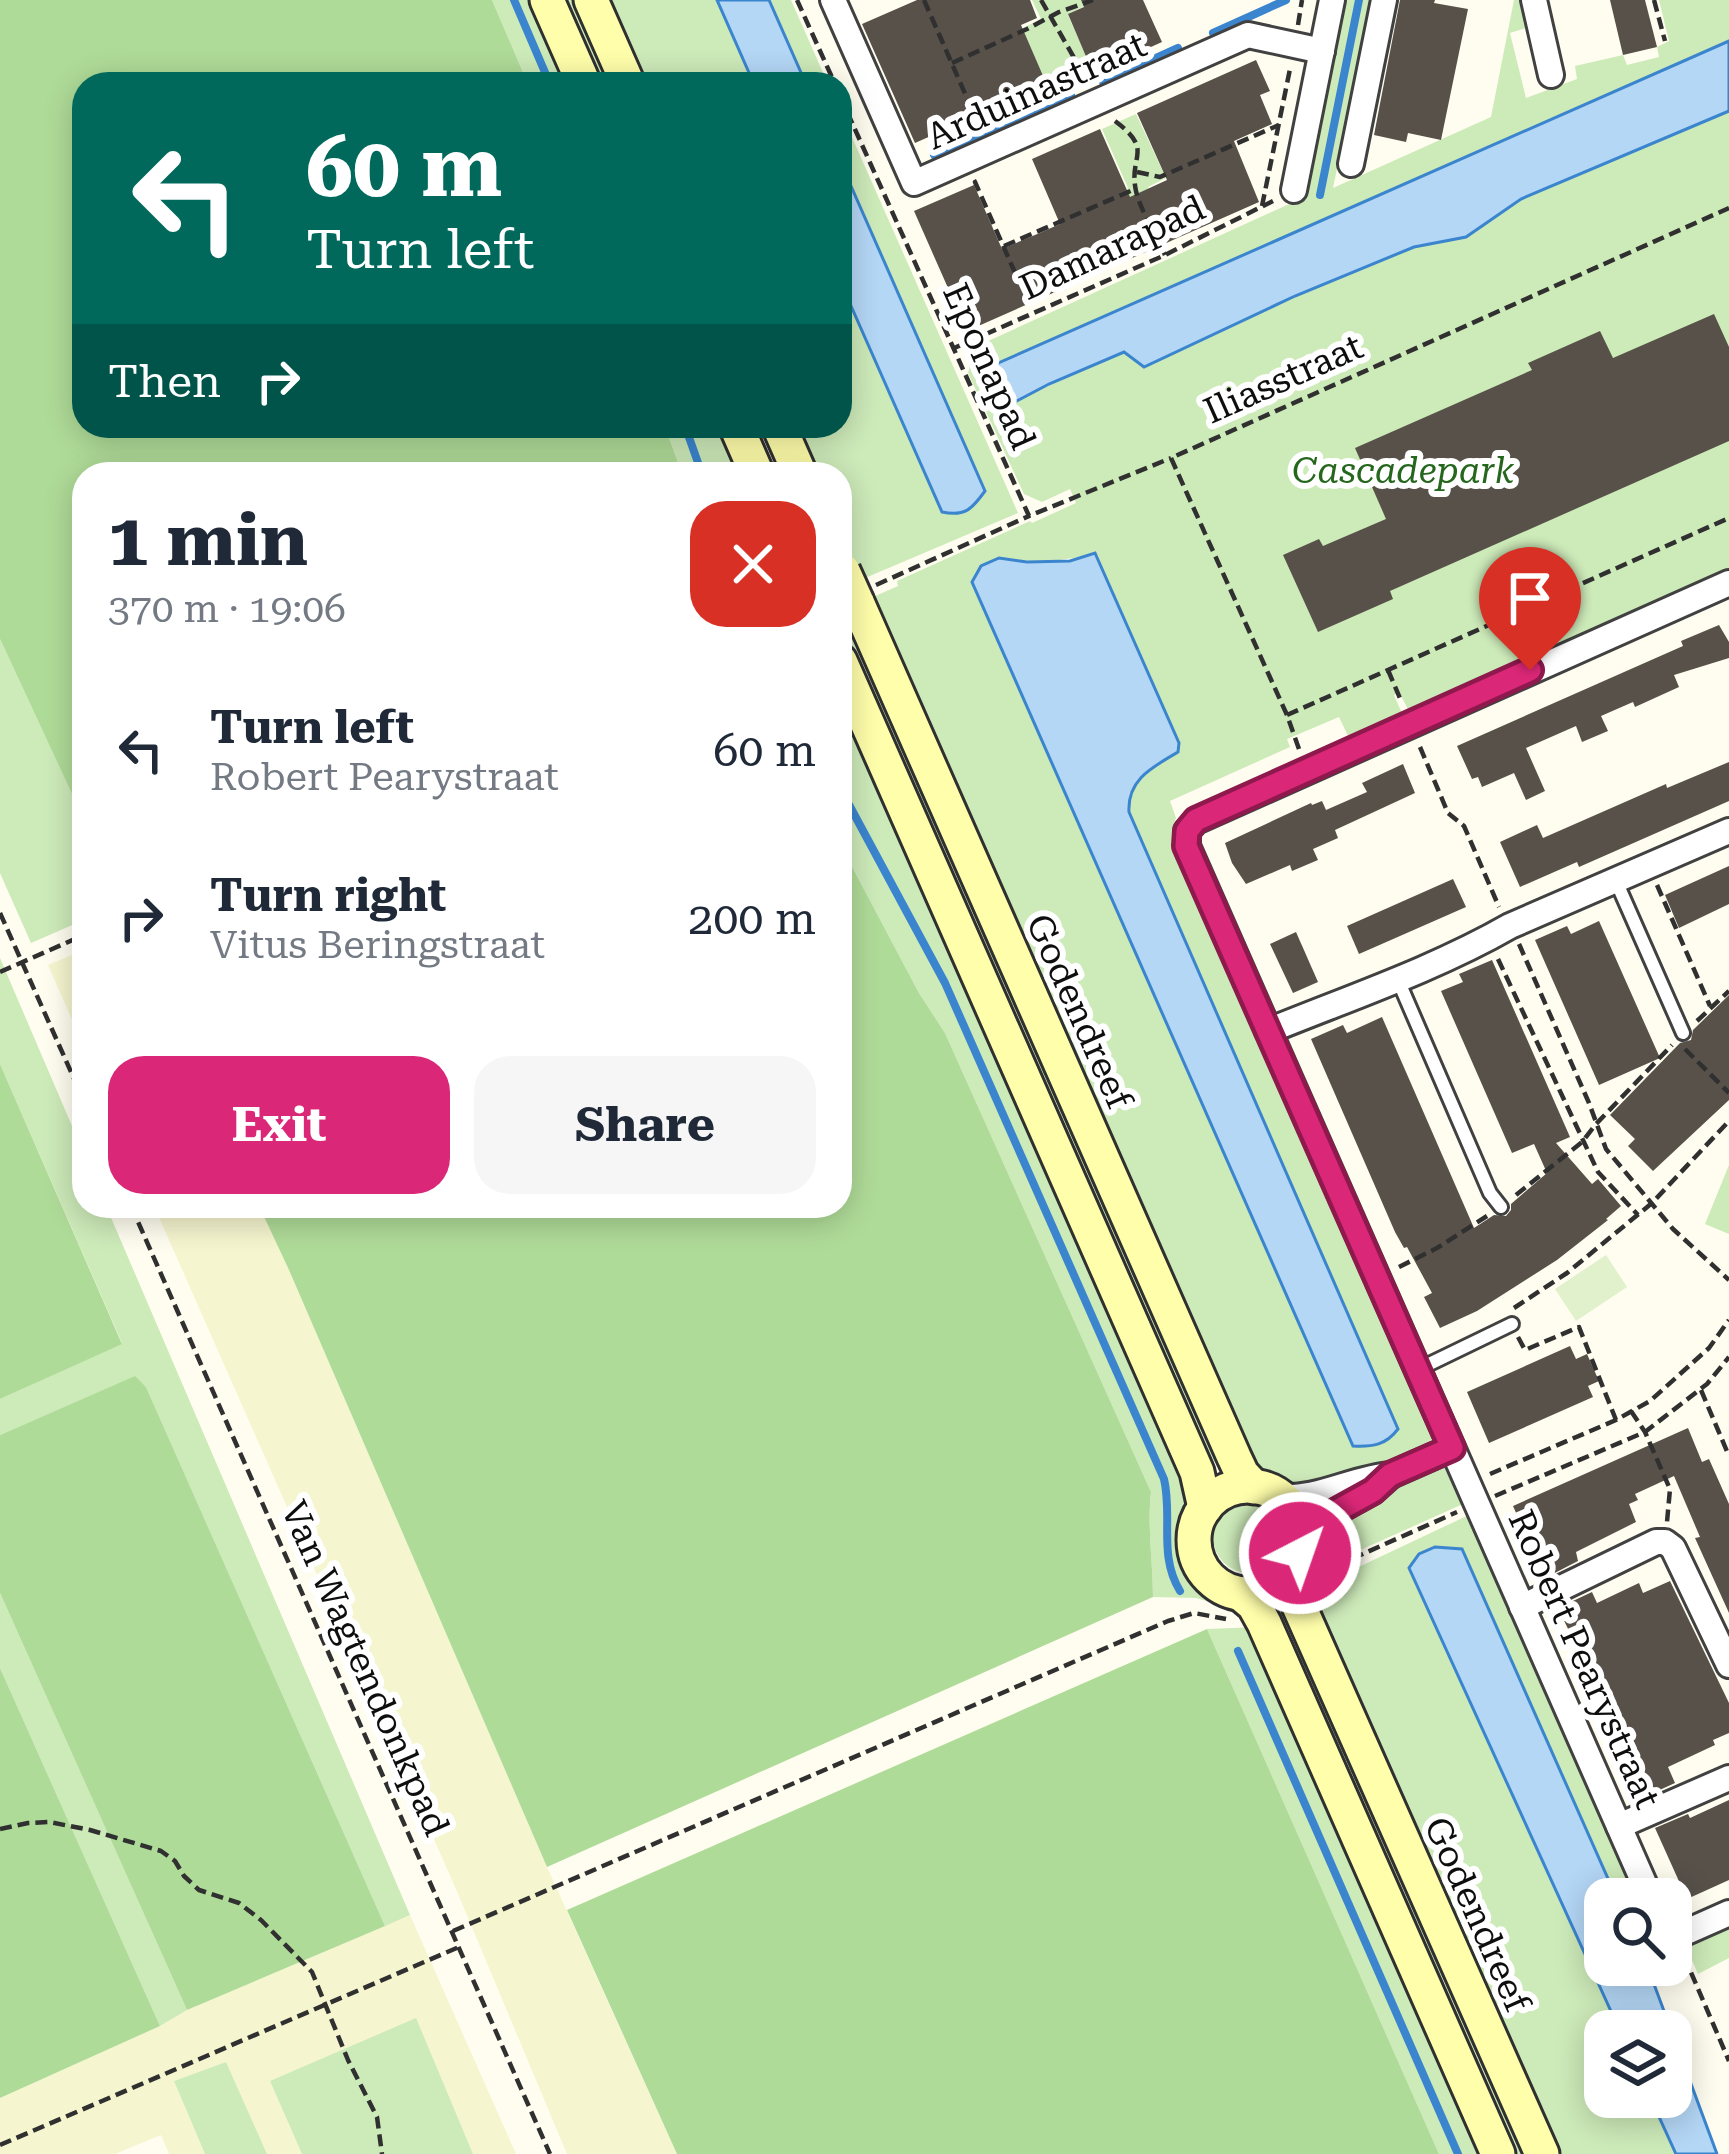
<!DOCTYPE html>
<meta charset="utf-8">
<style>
:root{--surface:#fff;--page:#f6f6f7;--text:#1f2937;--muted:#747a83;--accent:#db2777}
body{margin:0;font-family:"Roboto Serif",serif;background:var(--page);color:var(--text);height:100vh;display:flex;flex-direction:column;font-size:45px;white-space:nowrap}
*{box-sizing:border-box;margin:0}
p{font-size:39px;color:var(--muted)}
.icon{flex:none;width:66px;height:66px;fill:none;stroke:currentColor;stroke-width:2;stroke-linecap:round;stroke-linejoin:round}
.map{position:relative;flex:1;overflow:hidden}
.drawer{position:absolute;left:72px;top:462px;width:780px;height:756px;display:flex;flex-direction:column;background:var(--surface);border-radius:36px;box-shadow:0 6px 30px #0003}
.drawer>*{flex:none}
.guide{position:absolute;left:72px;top:72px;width:780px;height:366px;border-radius:36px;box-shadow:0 6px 30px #0003;background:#00695c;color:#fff;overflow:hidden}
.controls{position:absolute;left:1584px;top:1878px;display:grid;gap:24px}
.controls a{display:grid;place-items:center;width:108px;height:108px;border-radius:24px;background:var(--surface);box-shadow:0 6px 30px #0003;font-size:60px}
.pin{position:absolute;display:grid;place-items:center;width:102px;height:102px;color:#fff;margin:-123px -51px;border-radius:50% 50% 50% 0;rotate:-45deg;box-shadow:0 0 12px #0007}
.pin .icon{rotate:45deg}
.me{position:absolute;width:132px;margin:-66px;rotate:41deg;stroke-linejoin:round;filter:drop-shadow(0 0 9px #0008)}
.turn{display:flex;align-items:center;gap:42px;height:252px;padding:0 36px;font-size:54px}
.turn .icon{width:156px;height:156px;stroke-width:2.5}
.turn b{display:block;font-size:84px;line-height:102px}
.then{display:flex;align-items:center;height:114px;padding:0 36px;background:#0003;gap:24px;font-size:45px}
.round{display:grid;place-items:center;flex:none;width:126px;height:126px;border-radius:36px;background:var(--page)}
.overview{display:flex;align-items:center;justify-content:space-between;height:204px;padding:0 36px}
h1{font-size:72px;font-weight:700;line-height:90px}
.primary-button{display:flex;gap:24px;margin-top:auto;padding:24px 36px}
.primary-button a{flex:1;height:138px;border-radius:36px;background:var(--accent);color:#fff;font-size:48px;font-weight:700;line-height:138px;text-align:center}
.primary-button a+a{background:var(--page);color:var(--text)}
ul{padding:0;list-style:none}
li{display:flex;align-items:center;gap:36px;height:168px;padding:0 36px}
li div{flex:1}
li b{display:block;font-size:45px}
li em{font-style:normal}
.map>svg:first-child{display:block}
.farmland{fill:#f5f5cf}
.green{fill:#cdeab9;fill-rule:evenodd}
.forest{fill:#afdb98}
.pitch{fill:#e0f1cb}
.water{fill:#b4d7f6;stroke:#3b85ce;stroke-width:3}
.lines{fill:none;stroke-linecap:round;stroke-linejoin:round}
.stream{stroke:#3b85ce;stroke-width:8}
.building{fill:#57514a}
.lane-casing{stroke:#414141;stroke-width:18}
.street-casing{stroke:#414141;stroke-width:30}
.secondary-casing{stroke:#303030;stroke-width:39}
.path{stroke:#303030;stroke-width:4.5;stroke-dasharray:12 6;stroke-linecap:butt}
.lane{stroke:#fff;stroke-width:12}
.street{stroke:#fff;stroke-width:24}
.secondary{stroke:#fffeaa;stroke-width:33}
.secondary-bridge-casing{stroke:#303030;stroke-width:39;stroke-linecap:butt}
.secondary-bridge{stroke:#fffeaa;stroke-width:33}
.route-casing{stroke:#8e194d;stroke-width:30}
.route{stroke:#db2777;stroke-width:21}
.labels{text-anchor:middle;stroke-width:12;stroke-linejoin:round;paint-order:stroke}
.street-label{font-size:36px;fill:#0e0e0e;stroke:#fff}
.park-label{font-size:36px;font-style:italic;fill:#26671e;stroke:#fff}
</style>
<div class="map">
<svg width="1729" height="2154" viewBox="0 0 1729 2154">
<rect width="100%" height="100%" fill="#fffdef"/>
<!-- farmland -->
<g class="farmland">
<path d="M84,950V1047L48,965Z"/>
<path d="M154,1206H259L289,1270L547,1867L677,2154H567L456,1889Z"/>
<path d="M410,1915L516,2154H473L416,2019L270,2081L302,2154H267L226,2062L174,2081L205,2154H169L161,2135L115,2154H0V2098L160,2026L187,2010Z"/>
</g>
<!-- green -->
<g class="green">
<path d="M492,0H537L575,84H528Z"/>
<path d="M555,0H584L621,84H592Z"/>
<path d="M600,0H717L753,84H637Z"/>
<path d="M769,0H791L828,84H806Z"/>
<path d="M1032,0H1081L1084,6L1068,15L1095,77L1052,97L1021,29L1041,19Z"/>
<path d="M1340,0H1372L1333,188L1491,117L1514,0H1519L1526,28L1510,33L1526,98L1577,79L1575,66L1623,55L1627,65L1659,57L1657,47L1669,41L1659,0H1729V41L996,364L1008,404L1125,352L1295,296L1414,247L1466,237L1521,199L1729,111V574L1411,715L1399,692L1394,695L1404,718L1351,742L1339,717L1287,739L1290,747L1170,801L1176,818L1172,829L1432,1417L1435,1435L1424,1449C1393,1459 1325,1489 1296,1485C1278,1483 1261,1470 1247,1459L864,601L898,586L897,581L1030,521L1032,523L1076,503L1070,489L1042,502L1024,494L968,373L975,347L1298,200ZM1095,553L1178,752C1153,767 1127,779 1129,812L1398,1428C1384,1447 1375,1447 1353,1445L972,583L999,558C1033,563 1062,562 1095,553Z"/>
<path d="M840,110L1018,513L858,581L840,541V474H810L789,426H840V281L941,512L985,491L840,161Z"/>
<path d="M1136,114L1166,178L1148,187L1172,241L1152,248L1125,191L1128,188L1102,129Z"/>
<path d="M665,426H728L749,474H682Z"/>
<path d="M852,606L1228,1456L1204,1467L840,646V612Z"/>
<path d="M0,639L84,820V920L31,943L0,873Z"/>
<path d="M840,676L1192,1476C1192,1485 1192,1495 1191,1504C1187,1533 1178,1561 1203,1584C1215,1595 1231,1599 1242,1611L1196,1598L1153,1597C1153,1561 1147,1528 1151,1492L945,1033L919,993L840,844Z"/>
<path d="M0,958L84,1154V1206H106L410,1915L385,1926L146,1387L134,1377L0,1435V1399L122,1343L0,1064Z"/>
<path d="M1729,1165V1234L1705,1224Z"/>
<path d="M1442,1464L1448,1466L1467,1500L1463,1504L1338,1560L1324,1570L1304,1592C1303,1569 1307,1550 1319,1530L1428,1467Z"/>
<circle cx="1249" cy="1537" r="36"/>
<path d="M1473,1513L1645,1899H1617L1462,1549C1435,1547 1426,1545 1409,1568L1620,2031H1605V2097H1650L1676,2154H1551L1308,1606L1331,1580Z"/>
<path d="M0,1593L187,2010L160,2026L0,1668Z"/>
<path d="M1303,1626L1537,2154H1507L1278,1637Z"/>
<path d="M1258,1627L1494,2154H1439L1207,1629Z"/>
<path d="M1729,1922V1958L1698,1974L1684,1942Z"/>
<path d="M416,2018L473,2154H302L270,2081Z"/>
<path d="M226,2062L267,2154H205L174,2081Z"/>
</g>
<!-- forest -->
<g class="forest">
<path d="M0,0H492L528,84H84V426H665L682,474H84V820L0,639Z"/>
<path d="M840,844L919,993L945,1033L1151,1492C1147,1528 1153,1562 1153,1597L547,1867L289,1270L259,1206H840Z"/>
<path d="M0,1064L122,1344L0,1399Z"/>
<path d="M135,1376L146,1387L385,1926L187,2010L0,1593V1435Z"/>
<path d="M1207,1629L1439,2154H677L567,1910Z"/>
<path d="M0,1668L160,2026L0,2098Z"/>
</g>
<!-- pitch -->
<path class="pitch" d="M1606,1255L1627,1287L1576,1321L1555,1289Z"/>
<!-- water -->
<g class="water">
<path d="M717,0H769L806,84H754Z"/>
<path d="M1729,41V111L1521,199L1466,237L1414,247L1295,296L1144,367L1124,352L1049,384L1009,405L996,364Z"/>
<path d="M840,161L985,491C972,509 965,517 942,512L840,281Z"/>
<path d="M1095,553L1179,743L1178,752C1153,767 1127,779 1129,812L1398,1429C1386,1445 1373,1447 1353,1446L972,582L981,566L999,558L1027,562L1070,561Z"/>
<path d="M1435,1547L1462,1549L1617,1899H1605V1965H1646L1651,1976L1717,2154H1676L1650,2097H1671V2031H1620L1409,1568L1419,1554Z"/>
</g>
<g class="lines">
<!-- stream -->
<g class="stream">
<path d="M514,0L550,84"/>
<path d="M1213,33L1286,0"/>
<path d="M1103,82L1178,48"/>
<path d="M934,155L1071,95"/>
<path d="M1320,195L1359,0"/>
<path d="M685,426L702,474"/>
<path d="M840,788L945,983L1164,1479C1173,1517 1158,1555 1180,1591"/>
<path d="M1238,1651L1458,2154"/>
</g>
</g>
<!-- building -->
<g class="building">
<path d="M917,0H1030L1037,18L1021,25L1050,92L981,122L978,115L915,143L862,24Z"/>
<path d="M1081,0H1143L1162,42L1093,73L1068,14L1084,7Z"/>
<path d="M1400,0H1435L1434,3L1468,9L1441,140L1408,133L1406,142L1374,135Z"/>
<path d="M1610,0H1645L1657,47L1623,55Z"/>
<path d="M1256,60L1270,91L1260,95L1272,124L1234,141L1259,202L967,331L914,211L974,185L1002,249L1042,232L1060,224L1032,159L1100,129L1130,197L1167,180L1137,113Z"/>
<path d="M1714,314L1729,347V441L1390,591L1393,599L1318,632L1283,555L1319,539L1323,546L1386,519L1355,448L1532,370L1528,363L1600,331L1613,358Z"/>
<path d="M1719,625L1729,642V658L1674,675L1679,687L1635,707L1633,702L1601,716L1608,731L1582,742L1576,726L1526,748L1545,791L1526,800L1514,773L1482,787L1478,777L1472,779L1457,746L1683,646L1681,641Z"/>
<path d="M1729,762V801L1579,867L1577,862L1520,887L1500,842L1537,825L1543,838L1666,784L1667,788Z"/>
<path d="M1403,764L1415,793L1335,830L1338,838L1313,849L1318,860L1292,871L1290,865L1246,884L1232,863L1225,843L1311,803L1312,805L1322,801L1326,810L1367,792L1362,783Z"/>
<path d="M1729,866V904L1679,928L1665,895Z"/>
<path d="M1453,879L1466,907L1359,954L1347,926Z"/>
<path d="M1599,921L1660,1058L1599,1085L1535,940L1567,926L1571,934Z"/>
<path d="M1296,932L1318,982L1293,993L1270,944Z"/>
<path d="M1492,960L1570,1137L1556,1143L1592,1184L1598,1179L1621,1206L1606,1219L1608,1220L1557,1260L1477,1311L1440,1328L1424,1297L1432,1293L1407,1247L1404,1248L1395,1232L1311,1039L1343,1025L1347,1033L1382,1017L1474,1228L1494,1215L1506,1216L1511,1210V1204L1547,1173L1534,1144L1512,1153L1441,991L1463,982L1459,974Z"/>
<path d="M1729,995V1100L1653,1171L1628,1146L1635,1139L1610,1115L1680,1043L1691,1040L1693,1030Z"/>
<path d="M1570,1346L1576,1359L1587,1354L1599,1381L1588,1386L1593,1397L1489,1443L1467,1392Z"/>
<path d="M1688,1428L1702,1462L1709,1459L1729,1504V1613L1695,1538L1700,1537L1674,1476L1635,1494L1638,1500L1629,1504L1636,1522L1576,1552L1578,1561L1545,1578L1513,1506Z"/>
<path d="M1670,1581L1729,1703V1733L1713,1740L1715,1745L1668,1767L1675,1783L1642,1798L1604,1711L1608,1709L1585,1657L1582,1658L1558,1608L1592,1592L1597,1603L1639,1583L1643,1593Z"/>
<path d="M1729,1800V1880L1687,1899L1655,1828L1688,1814L1690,1818Z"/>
</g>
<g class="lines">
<defs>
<g id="lane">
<path d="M1616,881L1683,1033"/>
<path d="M1398,980L1490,1193L1501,1207"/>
<path d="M1419,1369L1512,1324"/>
</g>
<g id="street">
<path d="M833,0L914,183L1248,35L1322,51"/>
<path d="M1534,0L1551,75"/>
<path d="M1351,164L1384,0"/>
<path d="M1294,190L1332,0"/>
<path d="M1268,1031C1349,998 1435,969 1510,926L1729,831"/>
<path d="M1280,1497C1318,1500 1353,1478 1391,1475"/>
<path d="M1302,1543L1308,1529L1315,1523L1373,1491L1391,1475L1452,1448"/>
<path d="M1522,1607L1656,1542H1665L1673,1548L1729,1665"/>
<path d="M1619,1826L1729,1778"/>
<path d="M1651,1899L1187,846V831L1196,821L1729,583"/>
<path d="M1671,1933H1684L1729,1913"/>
</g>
<g id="secondary">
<path d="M547,0L584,84"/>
<path d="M591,0L628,84"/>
<path d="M736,426L757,474"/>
<path d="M779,426L800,474"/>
<path d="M857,602L1234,1457L1242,1474L1254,1487"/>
<path d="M840,661L1197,1472L1205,1508"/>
<circle cx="1248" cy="1540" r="54"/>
<path d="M1291,1573L1299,1606L1542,2154"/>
<path d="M1241,1594L1254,1605L1264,1623L1498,2154"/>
</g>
</defs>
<!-- lane casing -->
<use href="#lane" class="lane-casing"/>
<!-- street casing -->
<use href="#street" class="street-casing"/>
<!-- secondary casing -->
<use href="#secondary" class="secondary-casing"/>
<!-- path -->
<g class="path">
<path d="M797,0L835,84"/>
<path d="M924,0L970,105"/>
<path d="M1041,0L1088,82"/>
<path d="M1654,0L1665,41"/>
<path d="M1298,25L1302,0"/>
<path d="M952,63L1027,29L1059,12L1093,0"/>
<path d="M840,96L1029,516L1171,458"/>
<path d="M1115,121C1155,151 1128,155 1136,191C1141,212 1156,235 1165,255"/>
<path d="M1137,172L1160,177L1279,125"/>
<path d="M977,181L975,182L1020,284"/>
<path d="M1262,206L1290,69"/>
<path d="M1004,246L1135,189"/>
<path d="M952,349L1165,255L1273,201"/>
<path d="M876,585L1029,516"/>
<path d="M1388,670L1402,703"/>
<path d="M1287,715L1729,518"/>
<path d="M1420,747L1448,813L1464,826L1499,907"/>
<path d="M1299,749L1287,715L1171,458L1729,208"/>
<path d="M1657,885L1710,1006"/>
<path d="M0,913L84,1101"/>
<path d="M1519,944L1589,1103L1606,1149L1673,1229L1729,1280"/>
<path d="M1498,959L1598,1172L1638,1215"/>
<path d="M0,972L84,935"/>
<path d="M1697,1021L1729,991"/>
<path d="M1685,1049L1729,1093"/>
<path d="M1516,1195L1582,1142L1596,1124L1672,1045"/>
<path d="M131,1206L550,2154"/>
<path d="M1399,1267L1437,1248L1487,1216"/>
<path d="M1514,1308L1567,1273L1652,1203L1729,1121"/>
<path d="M1518,1337L1525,1350L1579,1327L1616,1420"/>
<path d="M1701,1390L1729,1456"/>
<path d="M1631,1411L1645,1432L1670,1489L1667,1522"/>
<path d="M1490,1474L1616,1420L1650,1401L1709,1348L1729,1320"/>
<path d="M1495,1496L1645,1432L1707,1384L1729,1357"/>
<path d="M1323,1579L1338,1565L1457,1512"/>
<path d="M0,1829L28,1823L49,1822L90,1830L161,1851L175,1861L184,1876L199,1890L239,1903L261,1920L312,1972L348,2060L377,2117L382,2154"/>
<path d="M453,1931L1168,1621L1194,1613L1226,1619"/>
<path d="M1684,1956L1729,2061"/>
<path d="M0,2145L459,1947"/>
</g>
<!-- lane -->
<use href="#lane" class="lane"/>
<!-- street -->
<use href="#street" class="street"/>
<!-- secondary -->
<use href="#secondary" class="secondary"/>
<defs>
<path id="secondary-bridge" d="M843,571L857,602"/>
</defs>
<!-- secondary-bridge casing -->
<use href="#secondary-bridge" class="secondary-bridge-casing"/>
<!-- secondary-bridge -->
<use href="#secondary-bridge" class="secondary-bridge"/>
</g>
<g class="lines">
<defs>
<path id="route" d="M1300,1553L1304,1535L1315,1523L1373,1491L1390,1475L1452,1448L1186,846L1187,831L1196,820L1530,670"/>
</defs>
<!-- route casing -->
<use href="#route" class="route-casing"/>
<!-- route -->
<use href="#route" class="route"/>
</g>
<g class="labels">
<!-- street labels -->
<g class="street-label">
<text transform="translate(1036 90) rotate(-24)" y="13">Arduinastraat</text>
<text transform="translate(1112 247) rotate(-25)" y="13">Damarapad</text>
<text transform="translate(990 366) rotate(66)" y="13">Eponapad</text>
<text transform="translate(1283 378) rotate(-24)" y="13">Iliasstraat</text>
<text transform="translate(1080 1011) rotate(66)" y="13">Godendreef</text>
<text transform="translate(1585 1659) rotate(66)" y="13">Robert Pearystraat</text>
<text transform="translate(366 1668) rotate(66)" y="13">Van Wagtendonkpad</text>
<text transform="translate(1478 1914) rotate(66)" y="13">Godendreef</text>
</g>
<!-- park labels -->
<g class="park-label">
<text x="1403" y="483">Cascadepark</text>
</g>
</g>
</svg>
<div class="controls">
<a><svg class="icon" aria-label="search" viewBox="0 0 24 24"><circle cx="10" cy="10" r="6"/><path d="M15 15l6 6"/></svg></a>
<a><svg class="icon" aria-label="layers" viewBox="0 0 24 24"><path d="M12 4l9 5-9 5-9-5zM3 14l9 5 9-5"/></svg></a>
</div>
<div class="pin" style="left:1530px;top:670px;background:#d93025"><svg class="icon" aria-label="arrive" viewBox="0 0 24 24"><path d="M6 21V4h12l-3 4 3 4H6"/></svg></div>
<svg class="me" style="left:1300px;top:1553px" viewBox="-20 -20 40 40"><circle r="17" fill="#db2777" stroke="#fff" stroke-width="3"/><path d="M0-11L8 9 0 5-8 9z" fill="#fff"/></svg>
<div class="guide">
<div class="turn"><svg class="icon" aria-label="left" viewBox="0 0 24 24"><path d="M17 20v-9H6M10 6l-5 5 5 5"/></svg><div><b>60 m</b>Turn left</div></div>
<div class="then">Then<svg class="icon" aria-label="right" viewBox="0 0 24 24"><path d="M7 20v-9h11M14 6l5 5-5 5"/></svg></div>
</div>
<section class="drawer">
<div class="overview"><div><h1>1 min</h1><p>370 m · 19:06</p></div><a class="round" style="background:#d93025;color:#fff"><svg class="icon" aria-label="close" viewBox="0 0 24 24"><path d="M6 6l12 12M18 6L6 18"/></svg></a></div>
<ul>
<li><svg class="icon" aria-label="left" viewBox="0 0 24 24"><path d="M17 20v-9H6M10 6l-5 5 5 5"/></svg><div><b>Turn left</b><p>Robert Pearystraat</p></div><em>60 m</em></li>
<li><svg class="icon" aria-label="right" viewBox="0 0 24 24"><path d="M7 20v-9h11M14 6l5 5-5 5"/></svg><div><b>Turn right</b><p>Vitus Beringstraat</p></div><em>200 m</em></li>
</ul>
<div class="primary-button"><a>Exit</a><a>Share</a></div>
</section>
</div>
